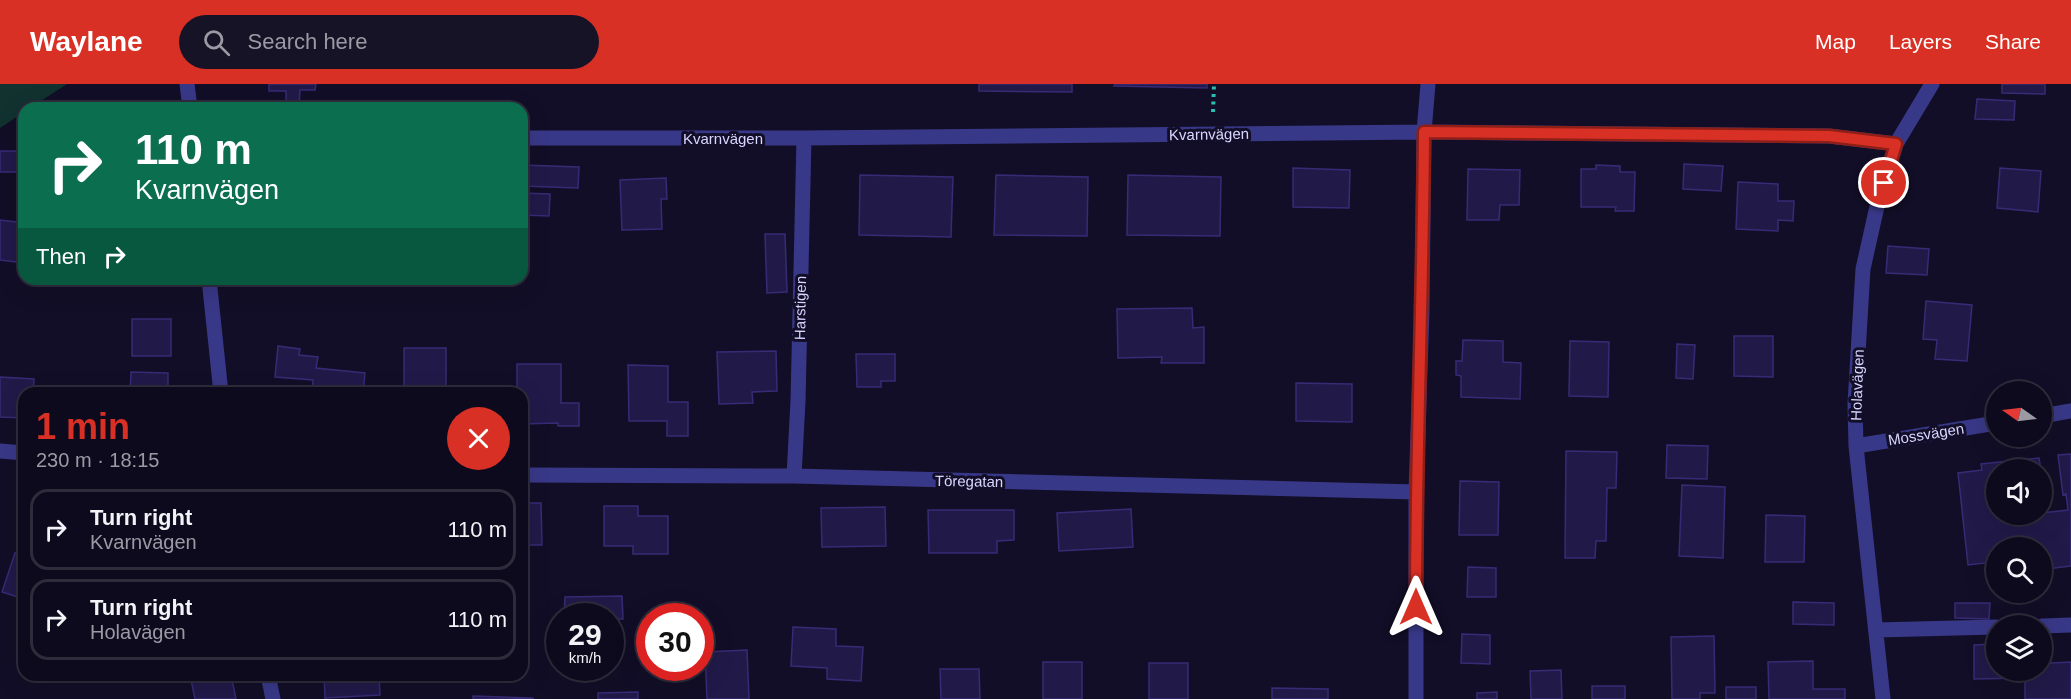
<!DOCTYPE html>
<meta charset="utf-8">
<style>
:root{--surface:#0e0a1d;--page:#171326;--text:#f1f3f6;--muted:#9b9aa4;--line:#2e2b3b;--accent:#d93025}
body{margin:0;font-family:Helvetica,sans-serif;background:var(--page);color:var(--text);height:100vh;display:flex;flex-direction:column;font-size:22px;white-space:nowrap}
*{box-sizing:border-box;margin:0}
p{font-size:20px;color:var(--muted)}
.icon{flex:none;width:33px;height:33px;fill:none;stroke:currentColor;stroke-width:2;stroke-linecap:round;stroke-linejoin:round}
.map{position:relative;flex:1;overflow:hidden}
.side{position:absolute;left:18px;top:303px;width:510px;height:294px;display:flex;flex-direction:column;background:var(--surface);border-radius:18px;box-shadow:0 6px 24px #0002,0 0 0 2px var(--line)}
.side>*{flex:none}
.hud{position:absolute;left:18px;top:18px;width:510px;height:183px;border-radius:18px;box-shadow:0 6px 24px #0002,0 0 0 2px var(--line);background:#0b6e4f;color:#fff;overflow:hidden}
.needle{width:39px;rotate:284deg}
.buttons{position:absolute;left:1986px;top:297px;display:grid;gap:12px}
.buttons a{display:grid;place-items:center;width:66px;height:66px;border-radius:50%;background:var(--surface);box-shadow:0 6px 24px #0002,0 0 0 2px var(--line);font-size:30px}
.speed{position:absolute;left:546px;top:519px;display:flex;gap:12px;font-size:30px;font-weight:700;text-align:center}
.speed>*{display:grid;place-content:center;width:78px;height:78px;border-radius:50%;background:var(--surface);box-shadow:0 6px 24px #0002,0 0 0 2px var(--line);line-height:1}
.speed small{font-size:15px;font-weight:400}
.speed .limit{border:9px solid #d22;background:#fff;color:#111}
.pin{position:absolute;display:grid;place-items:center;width:51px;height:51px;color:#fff;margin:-26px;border:3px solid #fff;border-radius:50%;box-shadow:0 2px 6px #0007}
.me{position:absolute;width:66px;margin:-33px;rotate:0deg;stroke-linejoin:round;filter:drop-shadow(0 0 4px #0008)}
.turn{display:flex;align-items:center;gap:21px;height:126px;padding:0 18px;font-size:27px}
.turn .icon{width:78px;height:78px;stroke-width:2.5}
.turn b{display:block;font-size:42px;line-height:51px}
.then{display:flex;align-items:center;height:57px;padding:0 18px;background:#0003;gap:12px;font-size:22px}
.round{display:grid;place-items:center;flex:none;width:63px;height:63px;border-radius:32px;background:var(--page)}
.overview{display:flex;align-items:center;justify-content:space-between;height:102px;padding:0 18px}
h1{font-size:36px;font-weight:600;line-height:45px;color:var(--accent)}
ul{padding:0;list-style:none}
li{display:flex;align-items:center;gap:18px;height:81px;margin:0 12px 9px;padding:0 6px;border:3px solid var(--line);border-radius:18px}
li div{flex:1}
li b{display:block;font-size:22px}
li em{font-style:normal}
header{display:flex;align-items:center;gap:36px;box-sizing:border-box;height:84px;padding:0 30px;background:var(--accent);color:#fff}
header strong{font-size:28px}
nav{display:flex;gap:33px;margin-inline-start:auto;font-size:21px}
.search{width:420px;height:54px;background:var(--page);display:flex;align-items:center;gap:15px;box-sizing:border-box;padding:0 21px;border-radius:33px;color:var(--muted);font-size:22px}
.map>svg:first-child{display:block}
.green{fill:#11322f}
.building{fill:#211a49;stroke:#372b76;stroke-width:1.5}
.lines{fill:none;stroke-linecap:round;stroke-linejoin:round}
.path{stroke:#2bbdaf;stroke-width:4;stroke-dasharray:3 4.5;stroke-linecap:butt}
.minor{stroke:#383888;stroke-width:15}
.route-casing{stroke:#8d1f18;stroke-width:15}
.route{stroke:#d93025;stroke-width:10}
.labels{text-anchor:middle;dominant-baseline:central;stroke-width:6;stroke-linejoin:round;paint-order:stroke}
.street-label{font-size:15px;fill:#d8d5ff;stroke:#120e27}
</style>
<header>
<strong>Waylane</strong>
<div class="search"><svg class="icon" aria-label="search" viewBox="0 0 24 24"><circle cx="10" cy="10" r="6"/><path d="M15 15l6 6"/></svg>Search here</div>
<nav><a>Map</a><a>Layers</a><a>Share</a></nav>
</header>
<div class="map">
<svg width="2071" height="615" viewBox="0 0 2071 615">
<rect width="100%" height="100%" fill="#120e27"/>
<path class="green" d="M0 0H67L30 24H24V28L0 44Z"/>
<path class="building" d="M269 0H316L315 6H300L299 24H286V7H269Z
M979 0H1072V8L979 7Z
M1115 0H1207V4L1114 2Z
M2002 0H2045V10L2002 9Z
M1977 15 2015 17 2014 36 1975 35Z
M0 67H24V88H0Z
M1684 80 1723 82 1721 107 1683 105Z
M522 81 579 83 578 104 522 102Z
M1596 81 1620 82V88H1635L1634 127H1615L1616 123H1581V85H1596Z
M1293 84 1350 86 1349 124 1293 123Z
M2000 84 2041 87 2038 128 1997 124Z
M1468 85 1520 86 1519 121H1500L1499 136H1467Z
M860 91 953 93 951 153 859 151Z
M996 91 1088 93 1087 152 994 151Z
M1128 91 1221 93 1220 152 1127 151Z
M666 94 667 115H661L662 145 622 146 620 96Z
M1738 98 1778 100V117H1794L1793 137 1778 136V147L1736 145Z
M522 109 550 110 549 132 522 131Z
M0 136 24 139V179L0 176Z
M765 150H785L787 208 767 209Z
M1888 162 1929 165 1927 191 1886 189Z
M1926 217 1972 221 1967 277 1935 275 1937 256 1923 255Z
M1192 224 1193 244 1204 243V279H1161L1162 273 1118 274 1117 225Z
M132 235H171V272H132Z
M1734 252H1773V293L1734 292Z
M1463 256 1503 257V278L1521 279 1520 315 1461 313V292L1456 291V277H1462Z
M1570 257 1609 258 1608 313 1569 312Z
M1677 260 1695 261 1693 295 1676 294Z
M278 262 300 265 299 271 318 273 316 284 365 289 363 309H312L313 296 275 293Z
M404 264H446V309H404Z
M776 267 777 307 752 308 753 319 719 320 717 268Z
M856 270H895V297H881V303H857Z
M517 280H561V319H579V342H558V339L522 340V309H517Z
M628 281 668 282V318H688V352H667V337H629Z
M131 288 168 289V309H130Z
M0 293 34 295 33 309H24V334L0 333Z
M1296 299 1352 300V338L1296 337Z
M1667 361 1708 362 1707 395 1666 394Z
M1566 367 1617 368 1616 404H1607L1606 457H1596L1595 474H1565Z
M2071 370V482L2047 485V477L2042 478V464H1996V483H1994L1993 478 1968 481 1958 389 1982 386 1981 380 2039 374 2041 386H1996V430H2042V429L2068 426 2066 410 2063 411 2058 371Z
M1460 397 1499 398 1498 451H1459Z
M1682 401 1725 403 1723 474 1679 472Z
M522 419H541L542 461H522Z
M604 422H638V432H668V470H633V462H604Z
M885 423 886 462 822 463 821 424Z
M1131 425 1133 463 1059 467 1057 429Z
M928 426H1014V456L997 457V469H929Z
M1766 431 1805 432 1804 478H1765Z
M15 469 24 472V515L2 508Z
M1468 483 1496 484V513H1467Z
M622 512 623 535H610V532H564L565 513Z
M1793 518 1834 519V541L1793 540Z
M1955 519H1990L1989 535 1955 534Z
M793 543 836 545V562L863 563 861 597 827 595V584L791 582Z
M1462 550 1490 551V580L1461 579Z
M1714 552 1715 609H1700V615H1672L1671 553Z
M1996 560V586H2042V560H2050L2051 579 2071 578V615H2025V594L1974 595V561Z
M747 566 749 615H707L705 568Z
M1813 577V605H1845V615H1769L1768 578Z
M1043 578H1082V615H1043Z
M1149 579H1188V615H1149Z
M940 585H979L980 615H941Z
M1561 586 1562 615H1531L1530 587Z
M190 591H231L236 615H195Z
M324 591H379L380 611 325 614Z
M1592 602H1625V615H1592Z
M1726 603H1756V615H1726Z
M1272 604 1328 605V615H1272Z
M638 608V615H598V609Z
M1497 608V615H1477V609Z
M473 612 532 614 534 615H473Z"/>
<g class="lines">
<path class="path" d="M1213 28 1214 0"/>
<path class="minor" d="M187 0 190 24
M522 54H804L1424 48 1829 52 1896 60
M209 195 221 309
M2042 332 2071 327
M1856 362 1996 339
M0 367 24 369
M522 391 794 392 1416 408
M794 392 798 317 804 54
M2042 542 2071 541
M1876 546 1996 543
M268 591 273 615
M1416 615V408L1422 226 1424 48 1428 0
M1883 615 1856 362 1855 320 1863 185 1878 118 1896 60 1932 0"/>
</g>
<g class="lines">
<defs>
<path id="route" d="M1416 523C1416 365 1423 207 1424 48L1829 52 1896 60 1884 99"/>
</defs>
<use href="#route" class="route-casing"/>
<use href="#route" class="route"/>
</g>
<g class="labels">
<g class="street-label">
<text transform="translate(1209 50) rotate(-1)">Kvarnvägen</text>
<text x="723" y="54">Kvarnvägen</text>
<text transform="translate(800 224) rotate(-89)">Harstigen</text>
<text transform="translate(1857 301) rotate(-88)">Holavägen</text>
<text transform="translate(1926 350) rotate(-9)">Mossvägen</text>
<text transform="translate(969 397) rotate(1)">Töregatan</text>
</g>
</g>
</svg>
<div class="buttons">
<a><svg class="needle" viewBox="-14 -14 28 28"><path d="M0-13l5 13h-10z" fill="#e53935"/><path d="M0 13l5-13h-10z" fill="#9b9aa4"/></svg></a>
<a><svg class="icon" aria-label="sound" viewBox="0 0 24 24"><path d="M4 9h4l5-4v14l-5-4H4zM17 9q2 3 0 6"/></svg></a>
<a><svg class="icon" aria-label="search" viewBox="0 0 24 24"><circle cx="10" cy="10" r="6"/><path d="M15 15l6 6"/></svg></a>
<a><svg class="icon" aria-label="layers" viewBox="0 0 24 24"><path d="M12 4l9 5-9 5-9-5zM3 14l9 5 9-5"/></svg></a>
</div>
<div class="speed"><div>29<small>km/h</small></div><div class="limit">30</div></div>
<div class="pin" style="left:1884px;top:99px;background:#d93025"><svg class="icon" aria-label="arrive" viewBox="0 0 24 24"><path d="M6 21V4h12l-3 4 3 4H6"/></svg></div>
<svg class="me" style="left:1416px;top:523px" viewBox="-20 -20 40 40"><path d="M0-17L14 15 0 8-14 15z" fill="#d93025" stroke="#fff" stroke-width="4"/></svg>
<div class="hud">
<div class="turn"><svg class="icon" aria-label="right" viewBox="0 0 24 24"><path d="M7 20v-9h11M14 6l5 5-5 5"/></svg><div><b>110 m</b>Kvarnvägen</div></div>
<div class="then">Then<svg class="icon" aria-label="right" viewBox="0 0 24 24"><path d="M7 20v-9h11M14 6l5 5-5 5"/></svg></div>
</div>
<section class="side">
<div class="overview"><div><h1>1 min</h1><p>230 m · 18:15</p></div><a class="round" style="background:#d93025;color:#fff"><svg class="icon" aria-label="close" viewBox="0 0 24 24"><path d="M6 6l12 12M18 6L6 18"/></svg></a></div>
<ul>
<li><svg class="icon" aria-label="right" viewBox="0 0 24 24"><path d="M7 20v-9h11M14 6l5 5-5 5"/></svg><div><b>Turn right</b><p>Kvarnvägen</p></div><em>110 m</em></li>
<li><svg class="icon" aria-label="right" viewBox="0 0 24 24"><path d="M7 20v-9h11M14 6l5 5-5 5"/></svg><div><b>Turn right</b><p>Holavägen</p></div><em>110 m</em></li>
</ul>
</section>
</div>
